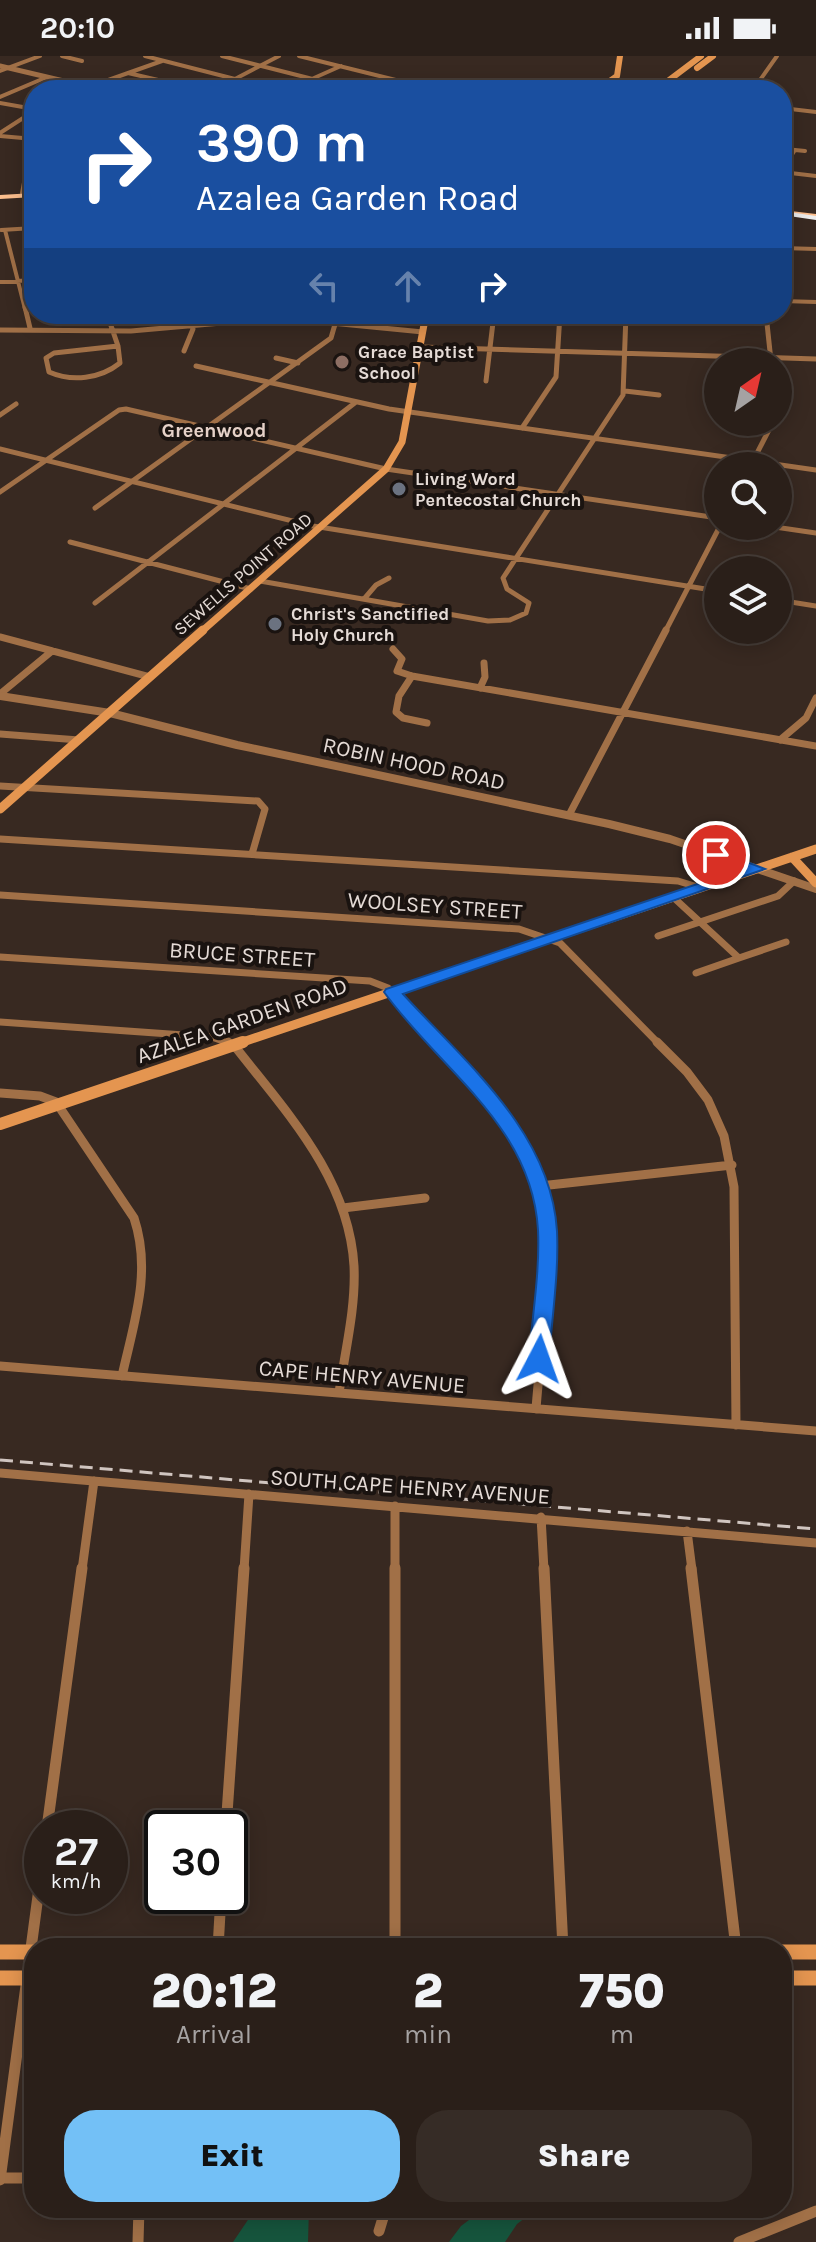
<!DOCTYPE html>
<style>
:root{--surface:#2a1f19;--page:#362c26;--text:#f1f3f6;--muted:#a5a2a2;--line:#463d38;--accent:#73c0f6}
body{margin:0;font-family:Karla,sans-serif;background:var(--page);color:var(--text);height:100vh;display:flex;flex-direction:column;font-size:30px;white-space:nowrap}
*{box-sizing:border-box;margin:0}
p{font-size:26px;color:var(--muted)}
.icon{flex:none;width:44px;height:44px;fill:none;stroke:currentColor;stroke-width:2;stroke-linecap:round;stroke-linejoin:round}
.map{position:relative;flex:1;overflow:hidden}
.panel{position:absolute;left:24px;top:1882px;width:768px;height:280px;display:flex;flex-direction:column;background:var(--surface);border-radius:32px;box-shadow:0 4px 20px #0003,0 0 0 2px var(--line)}
.panel>*{flex:none}
.guide{position:absolute;left:24px;top:24px;width:768px;height:244px;border-radius:32px;box-shadow:0 4px 20px #0003,0 0 0 2px var(--line);background:#1a4fa0;color:#fff;overflow:hidden}
.needle{width:52px;rotate:34deg}
.controls{position:absolute;left:704px;top:292px;display:grid;gap:16px}
.controls a{display:grid;place-items:center;width:88px;height:88px;border-radius:50%;background:var(--surface);box-shadow:0 4px 20px #0003,0 0 0 2px var(--line);font-size:40px}
.speed{position:absolute;left:24px;top:1754px;display:flex;gap:16px;font-size:40px;font-weight:700;text-align:center}
.speed>*{display:grid;place-content:center;width:104px;height:104px;border-radius:50%;background:var(--surface);box-shadow:0 4px 20px #0003,0 0 0 2px var(--line);line-height:1}
.speed small{font-size:20px;font-weight:400}
.speed .limit{border:4px solid #111;border-radius:12px;background:#fff;color:#111}
.pin{position:absolute;display:grid;place-items:center;width:68px;height:68px;color:#fff;margin:-34px;border:4px solid #fff;border-radius:50%;box-shadow:0 2px 8px #0007}
.me{position:absolute;width:88px;margin:-44px;rotate:4deg;stroke-linejoin:round;filter:drop-shadow(0 0 6px #0008)}
.turn{display:flex;align-items:center;gap:28px;height:168px;padding:0 40px;font-size:36px}
.turn .icon{width:104px;height:104px;stroke-width:2.5}
.turn b{display:block;font-size:56px;line-height:68px}
.lanes{display:flex;align-items:center;height:76px;padding:0 40px;background:#0003;justify-content:center;gap:40px;direction:ltr}
.lanes .off{opacity:.35}
.eta{display:flex;justify-content:space-evenly;align-items:center;height:136px;text-align:center}
.eta b{font-size:48px;font-weight:800;line-height:56px}
.button{display:flex;gap:16px;margin-top:auto;padding:16px 40px}
.button a{flex:1;height:92px;border-radius:32px;background:var(--accent);color:#111;font-size:32px;font-weight:800;line-height:92px;text-align:center}
.button a+a{background:var(--page);color:var(--text)}
.status{display:flex;justify-content:space-between;align-items:center;height:56px;padding:0 40px;background:var(--surface);direction:ltr}
.status svg{height:22px;fill:currentColor}
.map>svg:first-child{display:block}
.green{fill:#16553d}
.lines{fill:none;stroke-linecap:round;stroke-linejoin:round}
.minor-far4{stroke:#a17047;stroke-width:4}
.minor-far3{stroke:#a17047;stroke-width:5}
.minor-far2{stroke:#a17047;stroke-width:7}
.minor-far1{stroke:#a17047;stroke-width:9}
.minor{stroke:#a17047;stroke-width:11}
.tertiary-far1{stroke:#a17047;stroke-width:5}
.tertiary{stroke:#a17047;stroke-width:8}
.secondary-far4{stroke:#e49550;stroke-width:6}
.secondary-far3{stroke:#e49550;stroke-width:7}
.secondary-far2{stroke:#e49550;stroke-width:9}
.secondary-far1{stroke:#e49550;stroke-width:12}
.secondary{stroke:#e49550;stroke-width:15}
.primary{fill:#fbbe8d;fill-rule:evenodd}
.motorway{fill:#ececec;fill-rule:evenodd}
.rail{stroke:#d0c5c0;stroke-width:3;stroke-dasharray:13 7;stroke-linecap:butt}
.route{fill:#1a73e8;stroke:#114b97;stroke-width:2}
.education-dot{fill:#8d6e63;stroke:#1a1310;stroke-width:3}
.worship-dot{fill:#6b7280;stroke:#1a1310;stroke-width:3}
.labels{text-anchor:middle;dominant-baseline:central;stroke-width:8;stroke-linejoin:round;paint-order:stroke}
.far-poi-label{font-size:18px;font-weight:bold;fill:#e5dbd6;stroke:#1a1310;text-anchor:start}
.far-street-label{font-size:18px;fill:#e5dbd6;stroke:#1a1310}
.far-neighbourhood-label{font-size:20px;font-weight:bold;fill:#e5d1c8;stroke:#1a1310}
.street-label{font-size:22px;fill:#e5dbd6;stroke:#1a1310}
</style>
<div class="status"><b>20:10</b><svg viewBox="0 0 49 12"><path d="M0 12V9h3v3zM5 12V6h3v6zM10 12V3h3v9zM15 12V0h3v12zM26 1h20v11H26zM47 4h2v5h-2z"/></svg></div>
<div class="map">
<svg width="816" height="2186" viewBox="0 0 816 2186">
<rect width="100%" height="100%" fill="#382921"/>
<path class="green" d="M256 2152H309L308 2186H233Z
M485 2152H538L517 2168 505 2186H449L461 2170Z"/>
<g class="lines">
<path class="minor-far4" d="M62 0 82 5
M145 0 278 34
M222 0 356 34
M299 0 432 33
M0 15 40 0
M128 17 171 27
M613 23 661 30
M471 30 501 34
M80 34 162 5
M214 34 279 0
M287 34 341 10
M753 34 777 0
M0 41 47 21
M0 47 34 53
M782 52 816 56
M0 77 34 55
M0 80 34 83
M785 93 805 95
M782 114 795 94
M782 116 816 120
M22 137 25 121 34 103
M1 174 34 172
M5 174 25 253
M782 192 816 193
M0 226 34 224
M782 245 816 246"/>
<path class="minor-far3" d="M25 251 30 272
M107 258 118 290
M766 258 771 305
M0 274 131 275 280 262 423 276
M118 290 120 307C100 323 72 326 49 316L46 302 54 297Z
M420 291 816 303
M184 295 193 273 188 258
M276 302 298 307
M196 310 389 353 816 414
M486 325 494 258
M625 335 659 339
M0 359 16 348
M522 372 556 321 560 258
M0 393 313 470 718 535
M751 409 773 366
M0 436 119 354 126 353 386 413 718 462
M95 452 331 282 338 258
M768 470 816 477
M70 486 251 533
M260 525 488 565 510 564 526 557 529 547 507 533 503 522 623 339 626 258
M364 543 376 529 389 522
M778 544 816 550
M95 547 356 346
M665 576 720 470"/>
<path class="minor-far2" d="M0 581 150 621
M393 593 402 603 397 615 412 620 816 690
M412 620 399 640 396 656 403 662 427 667
M480 632 485 621 484 607
M0 638 52 595
M0 678 79 684
M780 684 806 662 816 642
M0 730 258 745 265 753 252 798
M569 759 666 574
M0 783 678 825 701 832
M0 839 519 873 560 887 659 988
M673 841 739 902 696 917
M658 880 778 840 794 825
M0 901 370 925 388 932 443 988
M739 902 786 886
M0 966 212 981 231 988"/>
<path class="minor-far1" d="M228 986 237 993C288 1058 349 1123 354 1210 356 1252 345 1295 339 1337
M441 986C476 1023 516 1065 535 1115 559 1179 541 1283 536 1353
M657 986 687 1016 708 1044 724 1080 734 1131 736 1369
M0 1037 40 1040 56 1046 134 1162C152 1216 134 1266 122 1320
M540 1130 732 1109
M343 1152 425 1142
M0 1310 816 1375
M0 1417 816 1487
M395 1450V1514
M541 1461 544 1514
M687 1475 692 1514
M82 1514 94 1425
M244 1514 249 1438"/>
<path class="minor" d="M395 1512V1892
M544 1512 563 1892
M691 1512 736 1892
M47 1772 82 1512
M226 1772 244 1512
M218 1892 221 1840
M0 2122H34
M0 2124 42 1810
M379 2175 386 2152
M138 2186 139 2152
M739 2186 816 2155"/>
<path class="tertiary-far1" d="M0 10 102 34"/>
<path class="tertiary" d="M0 640 110 657 237 689 609 768 670 783 816 833"/>
<path class="secondary-far4" d="M697 12 713 0
M597 34 617 20 620 0
M656 34 701 0"/>
<path class="secondary-far3" d="M201 576 386 413 402 386 426 258"/>
<path class="secondary-far2" d="M0 753 203 574
M716 799 725 809 718 826
M792 801 816 827
M237 988 816 793"/>
<path class="secondary-far1" d="M0 1068 243 986"/>
<path class="secondary" d="M0 1896H34
M782 1896H816
M0 1922H34
M782 1922H816"/>
<path class="primary" d="M34 137V141L0 143V139Z
M782 154 816 158V162L782 158Z"/>
<path class="motorway" d="M782 155 816 160V164L782 159Z"/>
<path class="rail" d="M0 1404 816 1473"/>
</g>
<path class="route" d="M716 794 765 813 403 938C465 1006 551 1076 557 1175 559 1216 552 1261 549 1303L546 1308H532L529 1303C532 1261 540 1216 538 1174 532 1069 440 1014 384 936L386 933 742 813 711 802 708 799Z"/>
<circle class="education-dot" cx="342" cy="306" r="8"/>
<g class="worship-dot">
<circle cx="399" cy="433" r="8"/>
<circle cx="275" cy="568" r="8"/>
</g>
<g class="labels">
<g class="far-poi-label">
<text x="358" y="296">Grace Baptist<tspan x="358" dy="21">School</tspan></text>
<text x="415" y="423">Living Word<tspan x="415" dy="21">Pentecostal Church</tspan></text>
<text x="291" y="558">Christ's Sanctified<tspan x="291" dy="21">Holy Church</tspan></text>
</g>
<g class="far-street-label">
<text transform="translate(243 518) rotate(-41)">SEWELLS POINT ROAD</text>
</g>
<g class="far-neighbourhood-label">
<text x="214" y="374">Greenwood</text>
</g>
<g class="street-label">
<text transform="translate(414 708) rotate(12)">ROBIN HOOD ROAD</text>
<text transform="translate(435 850) rotate(4)">WOOLSEY STREET</text>
<text transform="translate(242 899) rotate(4)">BRUCE STREET</text>
<text transform="translate(242 965) rotate(-19)">AZALEA GARDEN ROAD</text>
<text transform="translate(362 1321) rotate(5)">CAPE HENRY AVENUE</text>
<text transform="translate(410 1431) rotate(4)">SOUTH CAPE HENRY AVENUE</text>
</g>
</g>
</svg>
<div class="controls">
<a><svg class="needle" viewBox="-14 -14 28 28"><path d="M0-13l5 13h-10z" fill="#e53935"/><path d="M0 13l5-13h-10z" fill="#a5a2a2"/></svg></a>
<a><svg class="icon" aria-label="search" viewBox="0 0 24 24"><circle cx="10" cy="10" r="6"/><path d="M15 15l6 6"/></svg></a>
<a><svg class="icon" aria-label="layers" viewBox="0 0 24 24"><path d="M12 4l9 5-9 5-9-5zM3 14l9 5 9-5"/></svg></a>
</div>
<div class="speed"><div>27<small>km/h</small></div><div class="limit">30</div></div>
<div class="pin" style="left:716px;top:799px;background:#d93025"><svg class="icon" aria-label="arrive" viewBox="0 0 24 24"><path d="M6 21V4h12l-3 4 3 4H6"/></svg></div>
<svg class="me" style="left:539px;top:1303px" viewBox="-20 -20 40 40"><path d="M0-17L14 15 0 8-14 15z" fill="#1a73e8" stroke="#fff" stroke-width="4"/></svg>
<div class="guide">
<div class="turn"><svg class="icon" aria-label="right" viewBox="0 0 24 24"><path d="M7 20v-9h11M14 6l5 5-5 5"/></svg><div><b>390 m</b>Azalea Garden Road</div></div>
<div class="lanes"><svg class="icon off" aria-label="left" viewBox="0 0 24 24"><path d="M17 20v-9H6M10 6l-5 5 5 5"/></svg><svg class="icon off" aria-label="ahead" viewBox="0 0 24 24"><path d="M12 20V5M6 11l6-6 6 6"/></svg><svg class="icon" aria-label="right" viewBox="0 0 24 24"><path d="M7 20v-9h11M14 6l5 5-5 5"/></svg></div>
</div>
<section class="panel">
<div class="eta">
<div><b>20:12</b><p>Arrival</p></div>
<div><b>2</b><p>min</p></div>
<div><b>750</b><p>m</p></div>
</div>
<div class="button"><a>Exit</a><a>Share</a></div>
</section>
</div>
